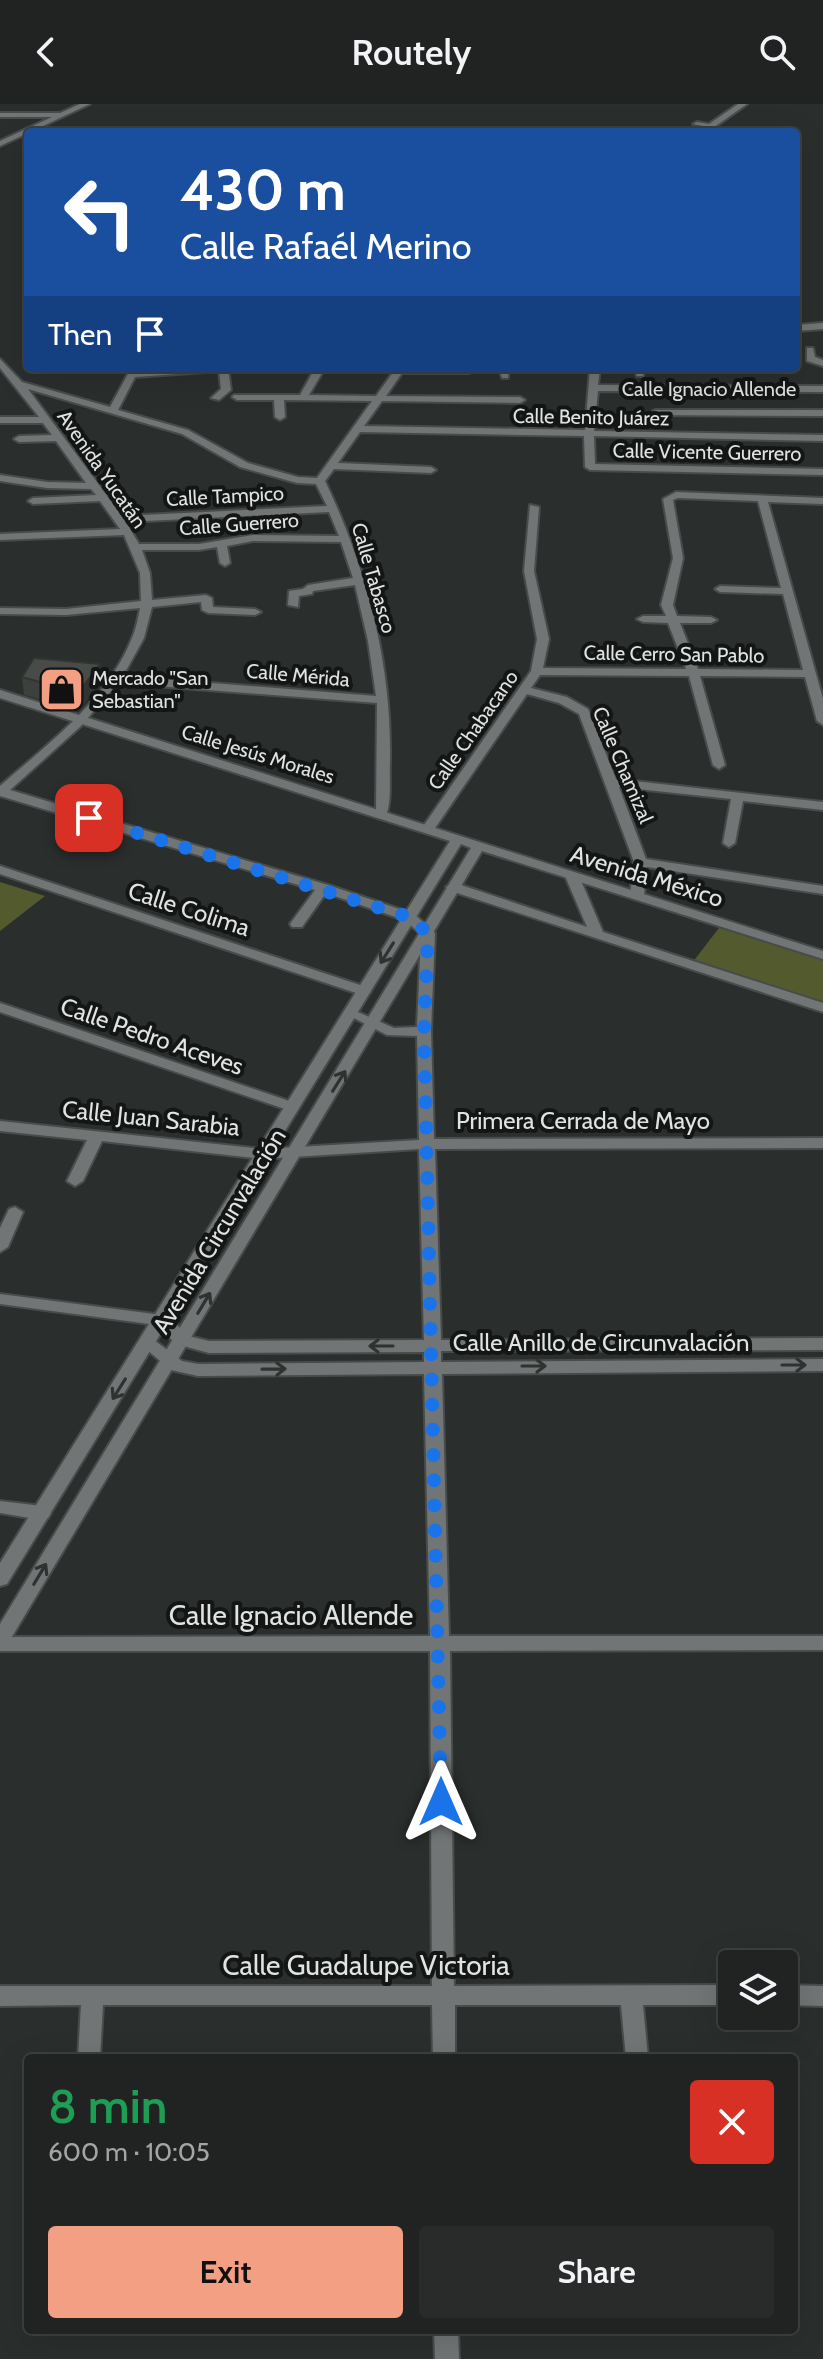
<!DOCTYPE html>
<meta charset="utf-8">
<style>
:root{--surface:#202322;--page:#282b2a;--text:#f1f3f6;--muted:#a2a4a5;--line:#3d4040;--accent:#f39f83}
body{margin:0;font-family:Cabin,sans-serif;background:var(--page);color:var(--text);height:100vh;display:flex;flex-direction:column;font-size:30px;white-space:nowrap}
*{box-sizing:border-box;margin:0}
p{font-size:26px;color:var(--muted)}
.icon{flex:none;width:44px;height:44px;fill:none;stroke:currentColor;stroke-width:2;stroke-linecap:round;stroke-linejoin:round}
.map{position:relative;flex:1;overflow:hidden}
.details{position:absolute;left:24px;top:1950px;width:774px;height:280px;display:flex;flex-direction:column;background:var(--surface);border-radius:8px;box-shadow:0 8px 32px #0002,0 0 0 2px var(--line)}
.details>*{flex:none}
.guide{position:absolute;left:24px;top:24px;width:776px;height:244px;border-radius:8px;box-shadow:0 8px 32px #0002,0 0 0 2px var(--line);background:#1a4fa0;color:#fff;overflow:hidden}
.fabs{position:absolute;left:718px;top:1846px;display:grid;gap:16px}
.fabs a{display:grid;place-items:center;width:80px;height:80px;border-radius:8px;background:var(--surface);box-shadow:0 8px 32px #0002,0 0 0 2px var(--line);font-size:40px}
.pin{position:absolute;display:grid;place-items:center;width:68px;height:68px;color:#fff;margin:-34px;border-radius:16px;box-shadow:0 4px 12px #0006}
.me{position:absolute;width:88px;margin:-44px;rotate:0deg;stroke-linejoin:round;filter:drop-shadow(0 0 6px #0008)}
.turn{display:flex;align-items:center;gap:28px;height:168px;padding:0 24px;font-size:36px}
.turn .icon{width:104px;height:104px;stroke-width:2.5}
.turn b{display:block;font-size:56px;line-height:68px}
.then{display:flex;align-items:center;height:76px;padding:0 24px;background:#0003;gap:16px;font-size:30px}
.round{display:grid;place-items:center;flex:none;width:84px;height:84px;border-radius:8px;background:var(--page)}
.summary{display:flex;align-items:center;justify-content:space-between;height:136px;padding:0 24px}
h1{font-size:48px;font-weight:600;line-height:60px;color:#1e9e55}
.cta{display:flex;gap:16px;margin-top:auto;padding:16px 24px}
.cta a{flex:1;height:92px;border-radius:8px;background:var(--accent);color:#111;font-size:32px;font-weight:600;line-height:92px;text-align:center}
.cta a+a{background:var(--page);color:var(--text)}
header{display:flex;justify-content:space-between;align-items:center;height:104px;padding:0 24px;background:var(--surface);font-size:36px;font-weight:600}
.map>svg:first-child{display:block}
.green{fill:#535a2e}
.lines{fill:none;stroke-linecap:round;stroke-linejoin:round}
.minor-casing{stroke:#474c4a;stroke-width:4}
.tertiary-casing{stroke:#474c4a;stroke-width:4}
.minor{fill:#727575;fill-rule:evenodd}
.tertiary{fill:#727575;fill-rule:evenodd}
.wall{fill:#3e403d}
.shaded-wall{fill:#323432}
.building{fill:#484b47;stroke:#323432;stroke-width:2}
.oneway{stroke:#303232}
.route{stroke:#1a73e8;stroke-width:14;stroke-dasharray:0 25.2}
.labels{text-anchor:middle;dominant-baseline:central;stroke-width:8;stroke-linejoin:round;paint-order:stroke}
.far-street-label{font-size:20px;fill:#e0e3e1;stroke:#141615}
.far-poi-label{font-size:20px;fill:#e0e3e1;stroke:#141615;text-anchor:start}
.street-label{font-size:24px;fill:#e0e3e1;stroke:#141615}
.near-street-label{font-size:28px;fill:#e0e3e1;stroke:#141615}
</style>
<header><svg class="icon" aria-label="back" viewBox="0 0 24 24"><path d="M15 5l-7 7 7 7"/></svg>Routely<svg class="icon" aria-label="search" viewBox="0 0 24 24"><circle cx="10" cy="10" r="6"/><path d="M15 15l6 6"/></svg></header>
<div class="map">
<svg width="823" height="2255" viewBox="0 0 823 2255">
<rect width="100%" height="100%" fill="#2a2f2d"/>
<path class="green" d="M0 778 45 792 0 827Z
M722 820 823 851V900L692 859Z"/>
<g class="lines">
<defs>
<path id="minor" d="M80 0H90L0 42V37L52 13H0V9H60Z
M738 0H747L713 24 693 20 697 18 709 20Z
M823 219V225L796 227V221Z
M807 244H813L815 253 823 256V262L807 257Z
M0 255 22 278 110 303 129 268 228 264 231 286 219 296 211 294 221 285 219 267 135 273 118 306 188 326 248 359 298 373 317 374 372 297 284 296 285 313 280 316 275 313 274 296H237L232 293 234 291H300L315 264H325L309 291 376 292 396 264H472L474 266 469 269H402L386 292 520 293 525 296 520 299 382 297 364 322 585 326 590 264H600L598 281 823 282V288L598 287 594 327 823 331V337L594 332 595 360 823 365V371L590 366 585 363 584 332 360 328 338 359 431 363 436 366 431 369 334 365 325 377C366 463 392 559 390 657 389 674 392 696 386 712L382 713 376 709 377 599 118 579 81 622 10 686 328 781 414 810 435 829 431 927 434 1035 823 1034V1044L435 1045 441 1236 823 1234V1246L441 1247V1258L823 1255V1267L442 1270 449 1532H823V1546L450 1547 454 1882 732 1881V1901H643L648 1954H626L621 1901H455V1954H433L432 1901H103L100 1954H78L81 1901 0 1902V1882H432L430 1547H0V1533L430 1532 424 1270 198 1272 171 1266 140 1240 142 1236H154L182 1257 198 1260 424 1258V1248L209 1249 176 1240 157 1221 0 1200V1190L162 1211 168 1212 188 1232 209 1237 424 1236 419 1045 262 1055 102 1037 83 1077 75 1082 67 1077 87 1036 0 1027V1017L262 1045 419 1036 417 932 387 931 344 909 351 905 394 924 417 923 421 830 404 816 326 789 302 823H292L290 820 315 786 0 692V682C48 640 108 595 132 534 136 525 138 514 140 504L66 511 0 510V504L66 505 141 497 140 469 124 431 0 436V430L120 425 100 397 33 400 28 397 33 394 96 391 91 385 47 384 0 377V371L47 378 86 379 56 337 19 338 14 335 19 332 52 331 43 319H0V313H39L0 264ZM28 285 182 330 240 363 297 379 316 380 327 402 122 412ZM329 408 339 432 253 431 199 440H139L126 418ZM253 437 341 438 353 474 308 481 303 485 289 487 288 501 298 503 299 492 312 490 313 487 355 481 368 537 376 592 123 572 144 534 152 503 201 498 202 506 208 509 255 511 261 508 255 505 213 503 212 494 206 491 152 496 150 469 142 446H199L217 443 220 459 225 462 230 459 227 442Z
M499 264H509L508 274H502Z
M634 264H644L643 272H637Z
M656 306H823V312L653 311V307Z
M676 388 823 394V400L768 398 823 595V621L817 617 805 573 700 572 725 661 719 665 713 661 689 572 540 571 531 584 567 593 588 605 616 675 823 698V706L743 697 735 739 729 743 723 739 731 695 619 683 646 755 823 782V790L647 763 644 791 637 795 632 794 630 791 634 758 579 610 559 599 527 590 433 727H423L422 724 531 567 537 535 524 467 530 401 539 403 534 467 549 535 543 564 686 565 668 519 643 518 637 515 643 512H666L661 501 673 454 663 395ZM678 394 758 397 781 484 720 482 715 485 720 488 783 490 803 566 698 565 680 519H711L717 516 711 513 677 512 673 501 683 454 673 396Z
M0 762 369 884 371 887 369 890H359L0 770Z
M572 768 579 772 603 828 823 899V908L448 786 446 783 453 779 458 780 587 823 565 772Z
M0 899 295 999 298 1002 290 1007 285 1005 0 908Z
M15 1103 23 1108 8 1143 0 1148V1124L9 1105Z
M0 1397 42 1402 48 1404 51 1409 48 1414 42 1416 0 1409Z
M784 1881 823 1882V1902L784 1901Z
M434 2226H458L459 2255H435Z"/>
<path id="tertiary" d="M0 586 823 847V855L482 747 7 1541 0 1543V1520L471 744 461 740 7 1480 0 1482V1459L450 737 0 594Z"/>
</defs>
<use href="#minor" class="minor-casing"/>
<use href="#tertiary" class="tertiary-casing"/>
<use href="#minor" class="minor"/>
<use href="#tertiary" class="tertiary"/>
</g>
<path class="wall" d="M22 573 101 577 79 606 24 591Z"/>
<path class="shaded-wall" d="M100 560 101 577 79 606 78 589Z"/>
<path class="building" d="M34 554 100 560 78 589 22 573Z"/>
<defs><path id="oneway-shaft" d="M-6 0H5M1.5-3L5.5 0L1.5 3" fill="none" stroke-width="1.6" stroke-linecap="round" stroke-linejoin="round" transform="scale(2)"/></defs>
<g class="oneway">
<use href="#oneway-shaft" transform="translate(387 849) rotate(122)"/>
<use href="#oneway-shaft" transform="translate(339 977) rotate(-58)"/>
<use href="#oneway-shaft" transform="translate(204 1199) rotate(-59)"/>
<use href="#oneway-shaft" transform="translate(381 1242) rotate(180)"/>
<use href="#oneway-shaft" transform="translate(794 1261)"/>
<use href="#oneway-shaft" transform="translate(534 1262)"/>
<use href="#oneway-shaft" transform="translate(274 1265) rotate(-1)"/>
<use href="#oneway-shaft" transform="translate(119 1285) rotate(122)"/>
<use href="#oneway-shaft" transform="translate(40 1470) rotate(-59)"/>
</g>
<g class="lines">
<path class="route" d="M89 714 409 813 428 829 424 927 441 1698"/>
</g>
<defs>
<symbol id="shop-square" viewBox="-11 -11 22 22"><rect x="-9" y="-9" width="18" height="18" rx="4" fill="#f39f83" stroke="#141615"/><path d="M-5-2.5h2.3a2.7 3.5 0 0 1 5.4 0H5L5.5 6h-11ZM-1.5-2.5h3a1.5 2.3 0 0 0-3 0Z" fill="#111"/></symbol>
</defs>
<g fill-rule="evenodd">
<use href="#shop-square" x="36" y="560" width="51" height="51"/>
</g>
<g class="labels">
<g class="far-street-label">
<text x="709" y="285">Calle Ignacio Allende</text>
<text transform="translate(591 313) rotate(1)">Calle Benito Juárez</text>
<text transform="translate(707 348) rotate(1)">Calle Vicente Guerrero</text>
<text transform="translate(102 365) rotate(55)">Avenida Yucatán</text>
<text transform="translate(225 392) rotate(-3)">Calle Tampico</text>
<text transform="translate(239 420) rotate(-4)">Calle Guerrero</text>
<text transform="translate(374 474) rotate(74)">Calle Tabasco</text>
<text transform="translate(674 550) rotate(1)">Calle Cerro San Pablo</text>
<text transform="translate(298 571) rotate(5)">Calle Mérida</text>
<text transform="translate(473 626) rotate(-55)">Calle Chabacano</text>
<text transform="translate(258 650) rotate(17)">Calle Jesús Morales</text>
<text transform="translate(623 661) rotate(67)">Calle Chamizal</text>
</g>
<g class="far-poi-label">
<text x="92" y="574">Mercado "San<tspan x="92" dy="23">Sebastian"</tspan></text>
</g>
<g class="street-label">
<text transform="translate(647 772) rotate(17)">Avenida México</text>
<text transform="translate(189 805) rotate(18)">Calle Colima</text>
<text transform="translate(152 932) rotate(19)">Calle Pedro Aceves</text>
<text transform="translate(151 1014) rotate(6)">Calle Juan Sarabia</text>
<text x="583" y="1016">Primera Cerrada de Mayo</text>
<text transform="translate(219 1127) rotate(-59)">Avenida Circunvalación</text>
<text x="601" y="1238">Calle Anillo de Circunvalación</text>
</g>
<g class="near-street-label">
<text x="291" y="1511">Calle Ignacio Allende</text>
<text x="366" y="1861">Calle Guadalupe Victoria</text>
</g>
</g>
</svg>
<div class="fabs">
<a><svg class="icon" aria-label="layers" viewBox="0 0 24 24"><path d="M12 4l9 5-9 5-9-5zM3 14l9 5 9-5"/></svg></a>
</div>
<div class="pin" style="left:89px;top:714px;background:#d93025"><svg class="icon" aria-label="arrive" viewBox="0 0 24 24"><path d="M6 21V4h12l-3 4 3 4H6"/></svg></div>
<svg class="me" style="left:441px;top:1698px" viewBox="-20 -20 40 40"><path d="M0-17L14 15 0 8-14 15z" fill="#1a73e8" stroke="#fff" stroke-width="4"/></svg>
<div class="guide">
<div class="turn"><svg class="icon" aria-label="left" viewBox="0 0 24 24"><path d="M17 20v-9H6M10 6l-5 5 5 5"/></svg><div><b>430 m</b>Calle Rafaél Merino</div></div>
<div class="then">Then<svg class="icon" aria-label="arrive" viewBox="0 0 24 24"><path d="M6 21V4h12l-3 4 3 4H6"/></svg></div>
</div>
<section class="details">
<div class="summary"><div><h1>8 min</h1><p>600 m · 10:05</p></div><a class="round" style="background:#d93025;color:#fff"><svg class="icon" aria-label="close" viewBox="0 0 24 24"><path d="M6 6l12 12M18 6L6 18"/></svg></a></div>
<div class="cta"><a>Exit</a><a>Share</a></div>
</section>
</div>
